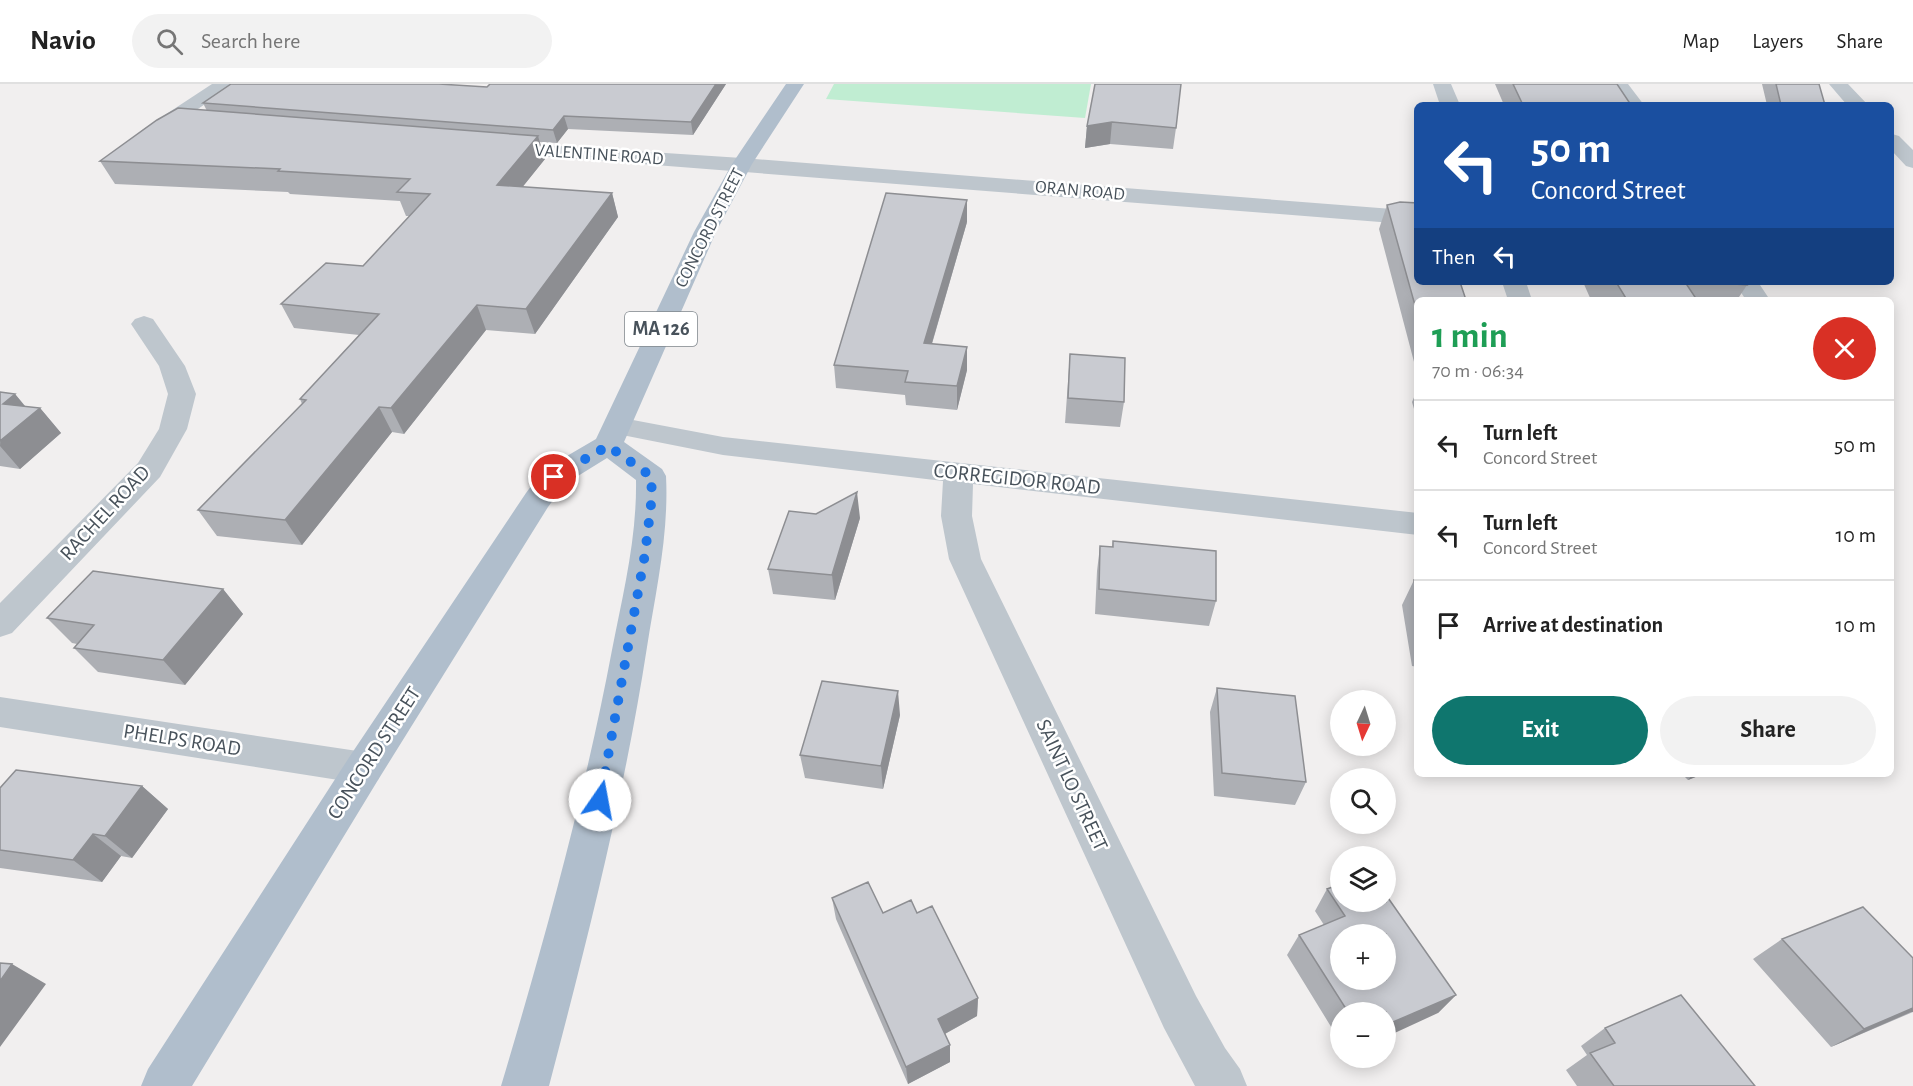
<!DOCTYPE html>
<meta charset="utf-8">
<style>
:root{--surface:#fff;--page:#f2f2f2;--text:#222;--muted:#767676;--line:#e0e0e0;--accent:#0f766e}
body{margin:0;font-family:"Alegreya Sans",sans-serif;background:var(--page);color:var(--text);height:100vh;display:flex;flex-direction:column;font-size:22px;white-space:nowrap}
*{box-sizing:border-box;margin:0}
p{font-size:20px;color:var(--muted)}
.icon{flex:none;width:33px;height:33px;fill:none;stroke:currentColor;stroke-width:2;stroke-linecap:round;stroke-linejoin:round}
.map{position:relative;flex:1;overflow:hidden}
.details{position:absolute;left:1414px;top:213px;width:480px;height:480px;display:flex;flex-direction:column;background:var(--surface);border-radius:9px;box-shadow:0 3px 15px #0003}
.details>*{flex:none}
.guide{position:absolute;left:1414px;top:18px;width:480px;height:183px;border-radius:9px;box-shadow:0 3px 15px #0003;background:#1a4fa0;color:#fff;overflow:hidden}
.needle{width:39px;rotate:184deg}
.tools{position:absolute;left:1330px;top:606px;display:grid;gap:12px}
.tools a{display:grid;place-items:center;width:66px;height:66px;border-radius:50%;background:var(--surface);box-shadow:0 3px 15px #0003;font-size:30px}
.pin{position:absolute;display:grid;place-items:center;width:51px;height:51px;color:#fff;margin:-26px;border:3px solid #fff;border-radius:50%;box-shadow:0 2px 6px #0007}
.me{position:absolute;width:66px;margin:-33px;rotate:12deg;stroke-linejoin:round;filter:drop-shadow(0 0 4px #0008)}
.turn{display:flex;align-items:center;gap:21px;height:126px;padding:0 18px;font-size:27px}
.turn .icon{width:78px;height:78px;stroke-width:2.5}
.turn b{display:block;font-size:42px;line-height:51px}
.then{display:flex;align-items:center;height:57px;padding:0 18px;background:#0003;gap:12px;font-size:22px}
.round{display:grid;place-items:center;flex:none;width:63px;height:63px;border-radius:32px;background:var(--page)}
.summary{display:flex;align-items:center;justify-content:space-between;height:102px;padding:0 18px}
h1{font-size:36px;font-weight:600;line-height:45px;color:#1e9e55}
.primary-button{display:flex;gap:12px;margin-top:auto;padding:12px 18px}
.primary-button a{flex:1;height:69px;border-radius:36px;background:var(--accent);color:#fff;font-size:24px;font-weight:600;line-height:69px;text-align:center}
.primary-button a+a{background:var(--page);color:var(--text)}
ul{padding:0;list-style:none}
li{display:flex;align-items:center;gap:18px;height:90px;padding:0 18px;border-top:2px solid var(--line)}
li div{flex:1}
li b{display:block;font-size:22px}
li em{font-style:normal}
header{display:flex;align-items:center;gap:36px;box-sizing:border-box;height:84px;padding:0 30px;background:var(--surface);border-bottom:2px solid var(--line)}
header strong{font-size:28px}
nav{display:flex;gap:33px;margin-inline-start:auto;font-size:21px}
.search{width:420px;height:54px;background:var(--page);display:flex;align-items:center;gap:15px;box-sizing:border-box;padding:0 21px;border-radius:33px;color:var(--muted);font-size:22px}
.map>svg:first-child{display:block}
.green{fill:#c0edd2}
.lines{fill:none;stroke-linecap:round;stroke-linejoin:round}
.minor{fill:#bec6cd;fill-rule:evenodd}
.major{fill:#b0becc;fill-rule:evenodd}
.wall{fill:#adafb4}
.shaded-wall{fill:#8d8e92}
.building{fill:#c9cbd1;stroke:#8d8e92;stroke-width:1.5;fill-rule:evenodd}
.route{stroke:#1a73e8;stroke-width:10;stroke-dasharray:0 18}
.labels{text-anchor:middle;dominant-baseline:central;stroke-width:5;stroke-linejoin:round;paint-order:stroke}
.far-street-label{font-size:18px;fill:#48525b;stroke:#fff}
.shield{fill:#fff;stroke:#7f868c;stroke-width:1.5}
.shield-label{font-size:20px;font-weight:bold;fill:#48525b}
.street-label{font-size:21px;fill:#48525b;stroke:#fff}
</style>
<header>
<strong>Navio</strong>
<div class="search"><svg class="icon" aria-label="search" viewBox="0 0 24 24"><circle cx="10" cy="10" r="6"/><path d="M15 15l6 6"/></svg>Search here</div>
<nav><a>Map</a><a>Layers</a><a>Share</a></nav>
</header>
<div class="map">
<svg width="1913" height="1002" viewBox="0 0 1913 1002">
<rect width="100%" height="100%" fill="#f1efef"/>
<path class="green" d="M834 0H1091L1085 34 826 15Z"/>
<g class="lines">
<path class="minor" d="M212 0H234L156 54H142L139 50 142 46Z
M1433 0H1451L1460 21H1440Z
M1610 0H1628L1644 21H1624Z
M1829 0H1848L1868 21H1847Z
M1892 50 1899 52 1913 66V84L1906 82 1892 67Z
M496 58 742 74 1418 127V141L489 68 486 64 489 60Z
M1502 198H1526L1532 216H1508Z
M1734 198H1758L1770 216H1746Z
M144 232 153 235 185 282 196 310 187 345 160 393 12 549 0 553V519L138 379 159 345 168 310 159 282 131 240 135 235Z
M617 333 723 353 1418 429V451L973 400 972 432 981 475 1196 912 1225 964 1240 985 1247 1002H1195L1164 944 949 475 941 432 943 397 723 371 607 348 603 342 607 336Z
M0 613 364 668 378 672 383 684 378 696 364 700 0 643Z"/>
<path class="major" d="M786 0H804L752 80 716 148 624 358 662 385 666 392C669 450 656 506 647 563 624 712 587 857 549 1002H501C544 858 584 714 612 566 623 510 637 454 636 396L607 374 565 400 548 423 378 696 192 1002H141L148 985 350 672 526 409 543 386 596 355 694 148 732 80Z"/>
</g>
<path class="wall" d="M726 0 693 51 568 45 557 59 539 58 545 75 522 103 612 109 618 133 535 250 486 246 404 350 392 348 302 461 217 452 198 426 302 320 300 315 359 251 294 244 281 220 363 182 410 132H406L400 117 290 110 288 108 115 100 100 77 207 27 203 19 487 3Z
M1095 0 1176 44 1173 65 1110 60 1085 64 1087 42Z
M1495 0H1617L1631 21H1504Z
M1762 0H1819L1825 21H1767Z
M1387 121 1418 216V293L1379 145Z
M967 138 932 260 967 263V286L957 326 906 321 905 311 836 304 834 281Z
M1583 198H1745L1747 201 1737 216H1591Z
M1070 270 1124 318 1120 343 1065 339Z
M1418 304V339L1412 318Z
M0 308 15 310 26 323 40 324 61 349 20 385 0 382Z
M860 434 835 516 773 510 768 485Z
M1113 457 1216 517 1209 542 1095 530 1097 487 1100 462 1112 463Z
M1414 496H1418V583L1412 582 1402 521Z
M223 505 243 530 185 601 98 588 74 564 77 560 72 559 47 534Z
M1217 604 1306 698 1295 721 1214 712 1210 628Z
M900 631 883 705 805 694 800 671Z
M1682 690H1703L1688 696Z
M142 702 168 725 132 774 121 772 102 798 0 784V704Z
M1327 805 1456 911 1438 929 1341 928V959L1287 871 1299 851 1324 841 1315 827Z
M832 814 883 829H917L978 914 977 932 945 950 950 961V978L908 1000 836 835Z
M1782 855 1913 928 1831 963 1753 875Z
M1605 944 1755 1002H1577L1566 986 1587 971 1581 962Z"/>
<path class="shaded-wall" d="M716 0H726L693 51 691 38Z
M564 32 568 45 557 59 553 46Z
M1112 38 1110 60 1085 64 1087 42Z
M538 52 545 75 505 125 497 101Z
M612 109 618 133 535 250 526 225Z
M967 116V138L925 283 924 259Z
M477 221 486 246 404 350 391 324Z
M967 263V286L957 326V302Z
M15 310 32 331 40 324 61 349 20 385 0 362 3 320Z
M379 323 392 348 302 461 285 436Z
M857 408 860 434 835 516 832 491Z
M223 505 243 530 185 601 163 576Z
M898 607 900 631 883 705 881 682Z
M1693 690H1703L1688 696Z
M142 702 168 725 132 774 105 752Z
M93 750 121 772 102 798 73 776Z
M12 880 46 900 0 963V897Z
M1456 911 1438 929 1386 953V941Z
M978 914 977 932 939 953 938 935Z
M1913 924V928H1911L1831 963 1864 945Z
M950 961V978L908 1000 906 983Z"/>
<path class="building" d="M231 0H439L487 3 490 0H716L691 38 564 32 553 46 203 19Z
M1095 0H1181L1176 44 1112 38 1087 42Z
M1513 0H1617L1631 21H1523Z
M1776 0H1819L1825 21H1781Z
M178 24 538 52 497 101 612 109 526 225 477 221 391 324 379 323 285 436 198 426 306 316 300 315 379 230 281 220 326 179 363 182 430 110 397 108 410 95 278 87 280 85 100 77 157 36Z
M886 109 967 116 924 259 967 263 957 302 905 298 908 287 834 281Z
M1400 118 1418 119V198H1460L1466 216H1418V232L1387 121Z
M1616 198H1685L1697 216H1627Z
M1705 198H1745L1747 201Z
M1070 270 1125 274 1124 318 1068 314Z
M0 308 15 310 3 320 40 324 0 357Z
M857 408 832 491 768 485 789 427 816 430Z
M1113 457 1216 467V517L1099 505 1100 462 1113 463Z
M93 487 223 505 163 576 74 564 94 541 47 534Z
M1414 496H1418V515Z
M822 597 898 607 881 682 800 671Z
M1217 604 1295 612 1306 698 1222 689Z
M16 686 142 702 105 752 93 750 73 776 0 766V704Z
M868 798 883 829 911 816 917 829 932 822 978 914 938 935 950 961 906 983 832 814Z
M1341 800V818H1386V811L1456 911 1386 941V928H1348L1299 851 1345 832 1327 805ZM1341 850H1386V896H1341Z
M1863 823 1913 874V924L1864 945 1782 855Z
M0 879 12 880 0 897Z
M1681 911 1755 1002H1614L1590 969 1615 959 1605 944Z"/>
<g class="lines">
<path class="route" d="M554 393 608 362 651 392 652 412 645 470 600 716"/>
</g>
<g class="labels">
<g class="far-street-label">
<text transform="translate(599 71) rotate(4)">VALENTINE ROAD</text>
<text transform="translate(1080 107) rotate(5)">ORAN ROAD</text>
<text transform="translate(710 144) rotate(-63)">CONCORD STREET</text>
</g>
<rect class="shield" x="625" y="228" width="72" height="34" rx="4.5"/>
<g class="shield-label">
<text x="661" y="245">MA 126</text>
</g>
<g class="street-label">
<text transform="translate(1017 395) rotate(6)">CORREGIDOR ROAD</text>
<text transform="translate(105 429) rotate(-47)">RACHEL ROAD</text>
<text transform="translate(182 656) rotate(9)">PHELPS ROAD</text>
<text transform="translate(374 669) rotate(-57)">CONCORD STREET</text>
<text transform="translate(1072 701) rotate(65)">SAINT LO STREET</text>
</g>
</g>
</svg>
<div class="tools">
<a><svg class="needle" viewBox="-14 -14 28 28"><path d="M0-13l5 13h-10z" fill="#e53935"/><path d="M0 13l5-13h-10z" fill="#767676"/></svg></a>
<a><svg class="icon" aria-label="search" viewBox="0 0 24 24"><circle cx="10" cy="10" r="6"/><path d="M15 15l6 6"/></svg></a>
<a><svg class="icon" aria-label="layers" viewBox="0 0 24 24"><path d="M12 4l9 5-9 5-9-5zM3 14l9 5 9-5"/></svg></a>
<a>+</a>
<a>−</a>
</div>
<div class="pin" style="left:554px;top:393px;background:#d93025"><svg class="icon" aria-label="arrive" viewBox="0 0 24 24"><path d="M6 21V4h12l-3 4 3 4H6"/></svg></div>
<svg class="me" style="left:600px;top:716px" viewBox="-20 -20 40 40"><circle r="19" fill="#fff"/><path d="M0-13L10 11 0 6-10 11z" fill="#1a73e8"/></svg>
<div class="guide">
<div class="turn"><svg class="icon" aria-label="left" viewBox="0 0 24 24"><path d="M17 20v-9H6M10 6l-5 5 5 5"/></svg><div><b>50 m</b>Concord Street</div></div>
<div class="then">Then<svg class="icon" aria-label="left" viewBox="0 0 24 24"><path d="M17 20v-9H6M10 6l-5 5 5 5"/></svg></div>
</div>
<section class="details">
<div class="summary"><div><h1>1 min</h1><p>70 m · 06:34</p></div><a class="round" style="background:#d93025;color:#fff"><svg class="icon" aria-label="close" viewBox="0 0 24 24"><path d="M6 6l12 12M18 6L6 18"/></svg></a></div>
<ul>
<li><svg class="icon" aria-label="left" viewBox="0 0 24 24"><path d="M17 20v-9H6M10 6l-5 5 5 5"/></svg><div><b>Turn left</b><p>Concord Street</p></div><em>50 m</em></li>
<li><svg class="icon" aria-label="left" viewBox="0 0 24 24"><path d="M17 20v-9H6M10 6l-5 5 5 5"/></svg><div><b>Turn left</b><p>Concord Street</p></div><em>10 m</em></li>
<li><svg class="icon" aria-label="arrive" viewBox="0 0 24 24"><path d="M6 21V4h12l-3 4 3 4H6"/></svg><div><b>Arrive at destination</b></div><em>10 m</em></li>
</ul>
<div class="primary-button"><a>Exit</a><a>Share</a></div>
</section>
</div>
